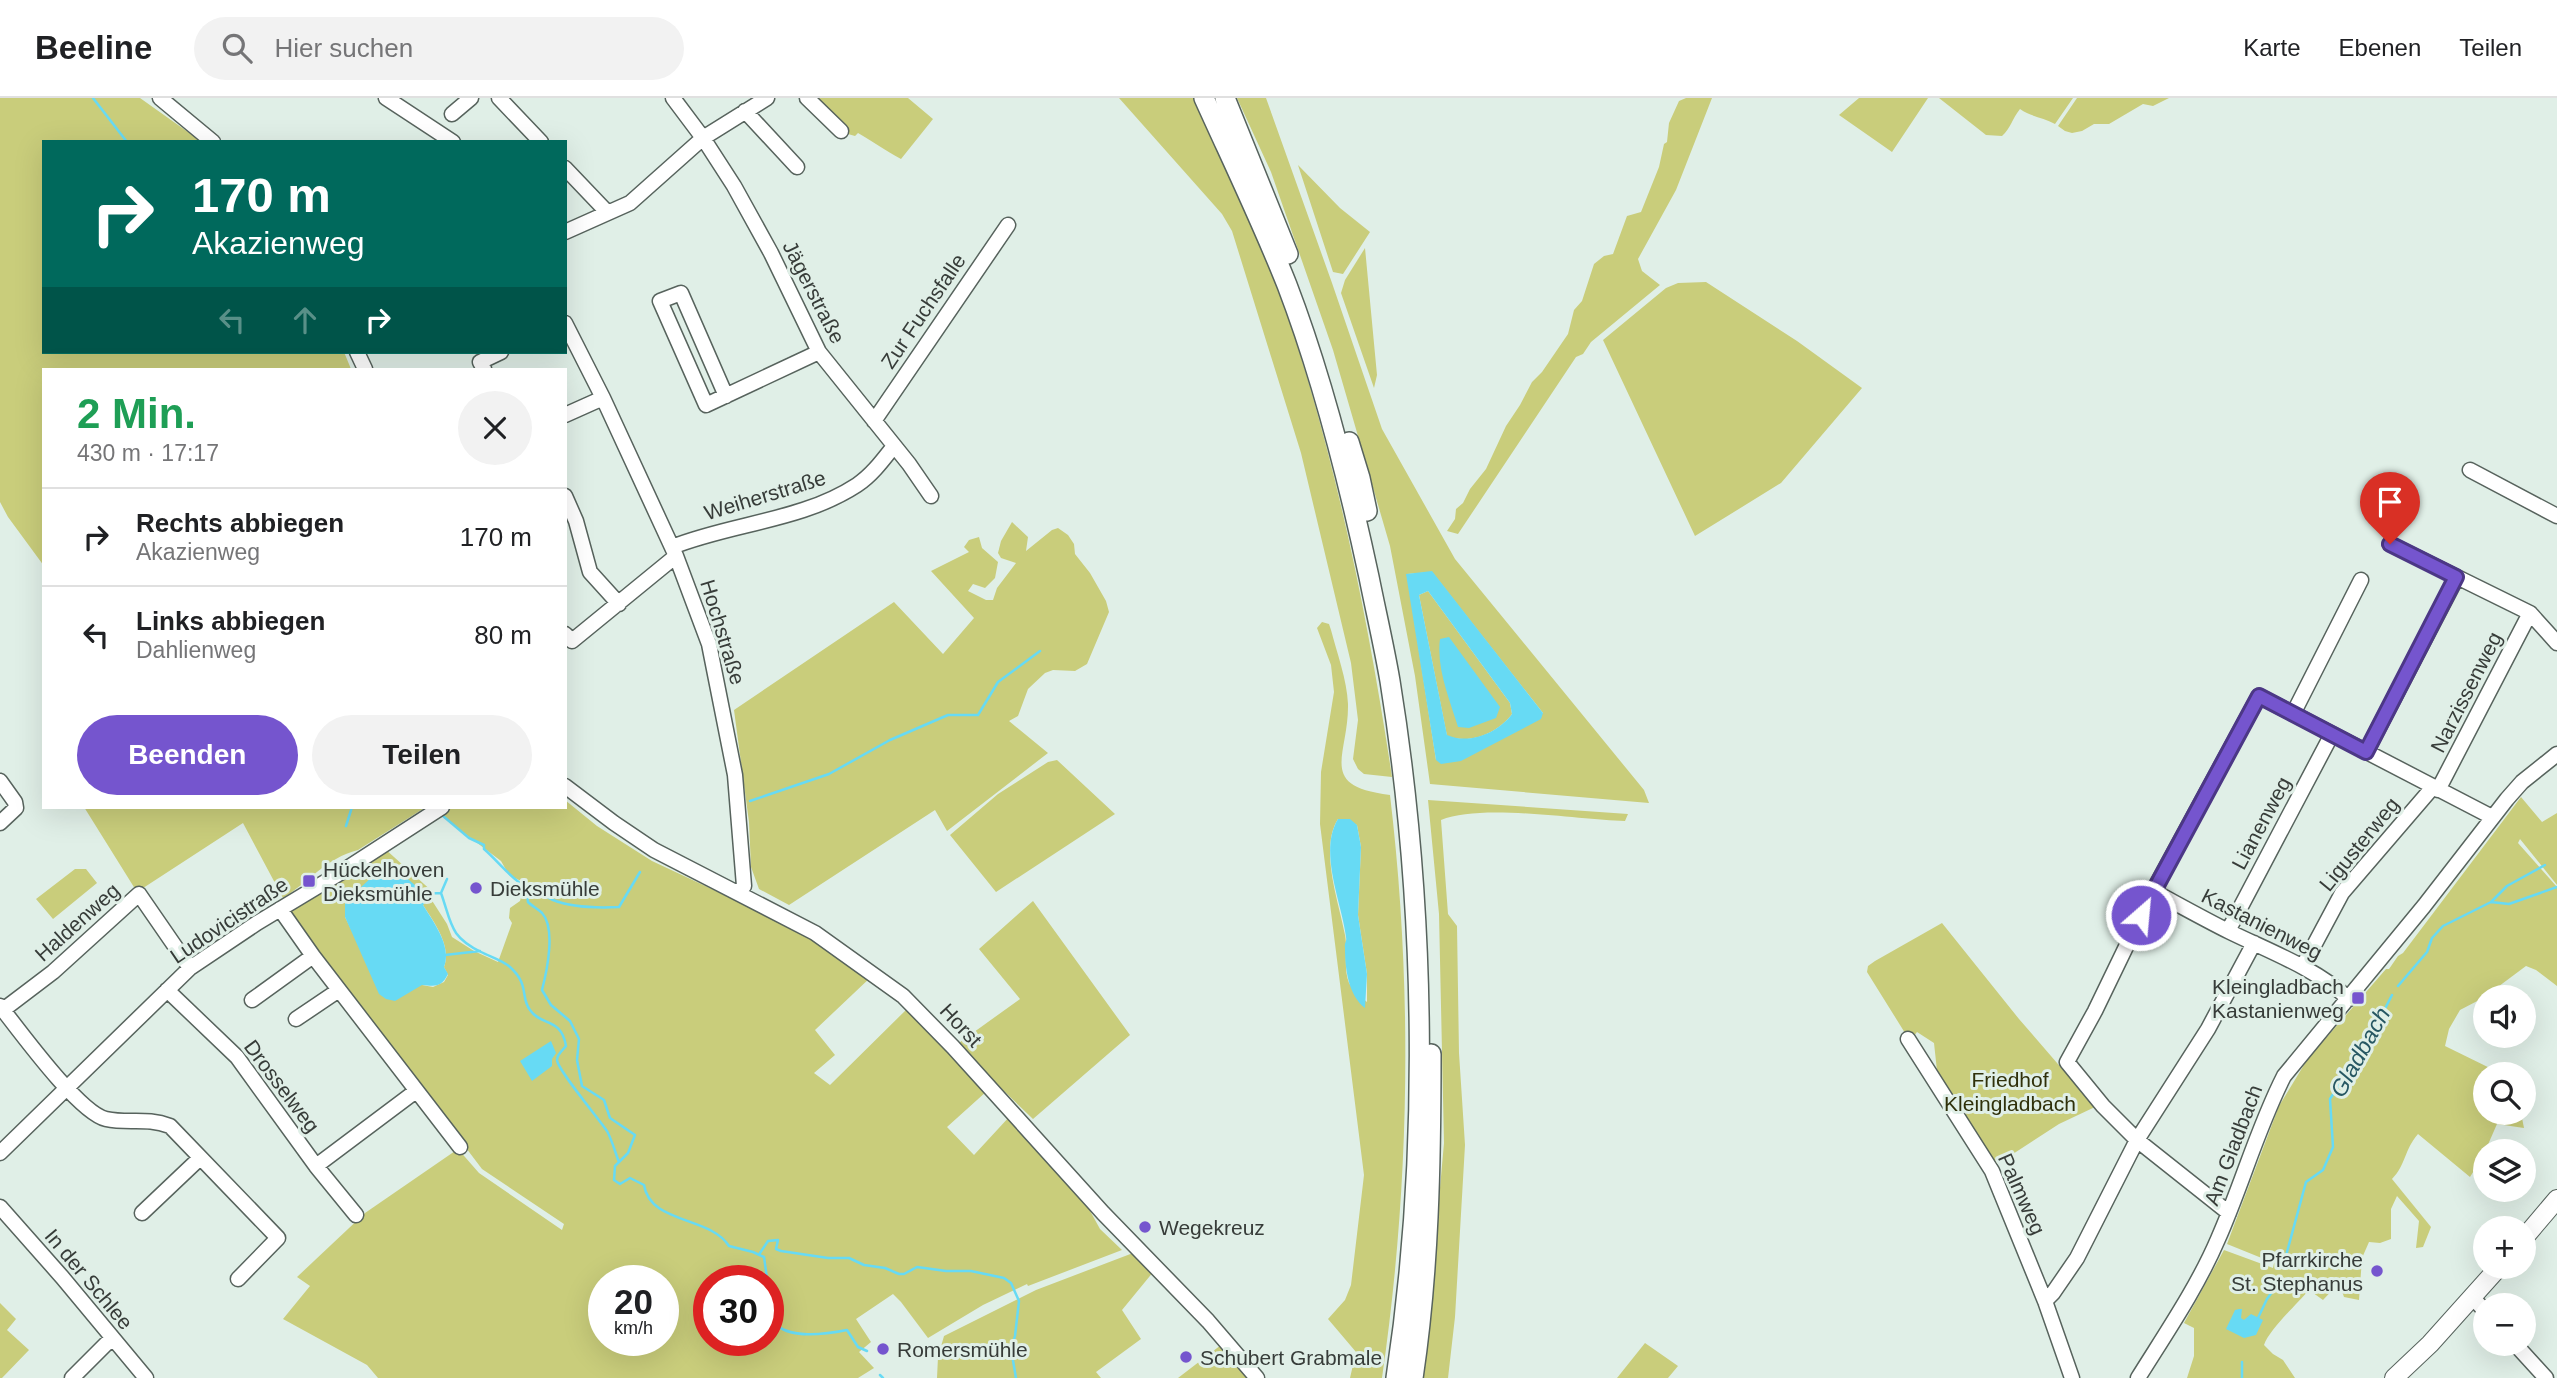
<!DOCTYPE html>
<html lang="de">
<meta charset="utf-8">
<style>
:root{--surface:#fff;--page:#f2f2f2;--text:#202124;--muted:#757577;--line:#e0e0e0;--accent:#7555ce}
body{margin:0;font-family:Arial,sans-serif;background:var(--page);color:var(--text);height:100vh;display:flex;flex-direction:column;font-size:26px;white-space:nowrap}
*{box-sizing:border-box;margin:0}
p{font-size:23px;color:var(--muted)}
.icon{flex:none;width:38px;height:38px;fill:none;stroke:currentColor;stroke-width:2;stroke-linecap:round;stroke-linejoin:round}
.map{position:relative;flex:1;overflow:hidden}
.side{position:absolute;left:42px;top:270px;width:525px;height:441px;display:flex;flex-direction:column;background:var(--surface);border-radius:0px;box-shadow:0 7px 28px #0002}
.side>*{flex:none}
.hud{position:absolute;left:42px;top:42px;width:525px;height:214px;border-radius:0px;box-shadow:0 7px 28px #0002;background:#00695c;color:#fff;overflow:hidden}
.controls{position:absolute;left:2473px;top:887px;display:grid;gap:14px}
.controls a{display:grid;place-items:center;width:63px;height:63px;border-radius:50%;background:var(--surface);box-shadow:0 7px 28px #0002;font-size:35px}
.speed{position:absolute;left:588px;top:1167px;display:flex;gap:14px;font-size:35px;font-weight:700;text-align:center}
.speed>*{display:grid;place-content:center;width:91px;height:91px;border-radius:50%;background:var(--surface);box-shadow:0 7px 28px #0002;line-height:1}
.speed small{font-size:18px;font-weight:400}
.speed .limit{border:10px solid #d22;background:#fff;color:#111}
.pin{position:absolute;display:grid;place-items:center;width:60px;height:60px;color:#fff;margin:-72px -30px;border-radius:50% 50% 50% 0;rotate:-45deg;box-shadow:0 0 7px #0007}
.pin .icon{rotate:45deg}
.me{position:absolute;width:77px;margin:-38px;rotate:27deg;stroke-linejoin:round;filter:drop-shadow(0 0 5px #0008)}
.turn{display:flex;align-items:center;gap:24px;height:147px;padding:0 35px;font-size:32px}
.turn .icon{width:91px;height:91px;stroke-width:2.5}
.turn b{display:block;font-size:49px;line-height:60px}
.lanes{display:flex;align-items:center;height:66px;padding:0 35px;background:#0003;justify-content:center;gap:35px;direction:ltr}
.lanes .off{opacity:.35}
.round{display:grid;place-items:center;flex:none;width:74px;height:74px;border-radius:37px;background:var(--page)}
.summary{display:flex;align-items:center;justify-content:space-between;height:119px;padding:0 35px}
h1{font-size:42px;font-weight:700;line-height:52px;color:#1e9e55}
.primary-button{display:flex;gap:14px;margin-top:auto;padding:14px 35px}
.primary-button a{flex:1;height:80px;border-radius:42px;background:var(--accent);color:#fff;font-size:28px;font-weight:700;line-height:80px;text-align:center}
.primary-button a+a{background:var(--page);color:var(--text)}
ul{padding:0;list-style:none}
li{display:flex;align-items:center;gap:21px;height:98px;padding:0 35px;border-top:2px solid var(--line)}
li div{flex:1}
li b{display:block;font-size:26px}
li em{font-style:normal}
header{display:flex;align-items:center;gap:42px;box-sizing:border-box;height:98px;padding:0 35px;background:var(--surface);border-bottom:2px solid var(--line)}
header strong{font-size:33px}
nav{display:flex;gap:38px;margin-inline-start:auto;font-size:24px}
.search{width:490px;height:63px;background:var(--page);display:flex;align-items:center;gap:18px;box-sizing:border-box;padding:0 24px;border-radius:38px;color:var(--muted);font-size:26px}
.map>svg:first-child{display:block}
.green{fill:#c9cd7b;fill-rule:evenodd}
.water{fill:#67daf4;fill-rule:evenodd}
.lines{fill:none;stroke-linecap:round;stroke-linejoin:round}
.stream{stroke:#67daf4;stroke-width:2.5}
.minor-casing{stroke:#57635d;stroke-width:17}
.major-casing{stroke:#57635d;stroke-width:20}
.highway-casing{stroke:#57635d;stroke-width:22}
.minor{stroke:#fff;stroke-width:14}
.major{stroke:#fff;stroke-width:18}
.highway{stroke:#fff;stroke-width:19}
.route-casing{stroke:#4c3786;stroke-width:18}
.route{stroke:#7555ce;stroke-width:12}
.poi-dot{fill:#7555ce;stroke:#e0efe7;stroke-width:2.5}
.labels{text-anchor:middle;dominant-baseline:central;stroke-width:6;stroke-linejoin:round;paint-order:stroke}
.street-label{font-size:21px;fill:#373c39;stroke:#e0efe7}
.poi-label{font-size:21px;fill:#373c39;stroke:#e0efe7;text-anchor:start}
.park-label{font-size:21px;fill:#2f300a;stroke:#e0efe7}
.water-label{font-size:23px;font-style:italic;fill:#265762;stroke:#e0efe7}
</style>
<header>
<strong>Beeline</strong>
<div class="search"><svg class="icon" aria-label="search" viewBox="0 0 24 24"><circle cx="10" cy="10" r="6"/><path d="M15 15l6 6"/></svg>Hier suchen</div>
<nav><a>Karte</a><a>Ebenen</a><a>Teilen</a></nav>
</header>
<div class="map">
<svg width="2557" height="1280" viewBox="0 0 2557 1280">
<rect width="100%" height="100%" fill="#e0efe7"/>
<path class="green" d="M0 0H140L202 44H44V254H344L351 271H44V468L8 419 0 404Z
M814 0H908L933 21 901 61C885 52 873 44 858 35L855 38 848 36Z
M1119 0H1200C1219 44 1239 87 1257 132 1325 307 1364 493 1392 679L1364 676 1358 671 1353 661 1358 622 1351 565 1301 355 1232 133 1222 116Z
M1237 0H1266L1332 185 1382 331 1455 461 1644 692 1649 705 1430 686 1415 578 1390 448 1333 252 1271 74ZM1432 474 1543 615 1436 662 1407 476Z
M1686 0H1712L1676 92 1638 161 1642 173 1660 187 1591 244 1583 256 1576 259 1458 436 1447 433 1455 421 1456 411 1463 405 1470 391 1486 371 1506 328 1520 307 1532 284 1542 274 1568 236 1574 212 1582 203 1594 166 1604 158 1613 156 1627 118 1641 114 1659 69 1664 46 1667 44 1669 25 1679 3Z
M1859 0H1928L1892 54 1839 17Z
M1939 0H2073L2055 26C2043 19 2031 19 2020 11 2012 21 2011 30 2002 38L1986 37Z
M2077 0H2169L2153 8 2143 6 2109 26H2094L2082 33 2072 35 2065 33 2058 28Z
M1298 67 1340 110 1370 134 1343 176 1333 174Z
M1365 150 1377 277 1374 290 1341 195 1345 182Z
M1706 184 1797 243 1862 290 1781 385 1695 438 1603 242 1666 190 1678 185Z
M1012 424 1028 439 1026 453 1052 432 1058 430 1068 437 1074 446 1075 456 1090 475 1106 503 1109 514 1087 566 1075 573 1053 572 1045 575 1028 591 1018 618 1009 623 1048 655 947 733 935 712 789 807 759 791 751 769 749 724 734 612 894 504 943 556 974 520 931 473 969 454 964 449 969 442 979 439 982 450 998 464 995 480 985 490 973 486 968 493 986 502H993L997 490 1016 465 1001 460 998 455 1001 443Z
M1428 493 1510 605 1512 616C1498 635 1470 647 1447 638L1419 497Z
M1322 524 1329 526 1331 532C1337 555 1347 582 1348 606 1349 658 1316 688 1390 697 1413 890 1410 1087 1382 1280H1350L1356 1254 1328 1221 1345 1202 1351 1187 1364 1077 1320 726 1321 674 1334 594 1331 567 1317 530ZM1338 721 1357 727 1361 749 1358 817 1367 876V904C1360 898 1353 893 1349 885 1343 870 1348 852 1345 837 1339 804 1319 751 1338 721Z
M1057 662 1115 716 996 794 950 737 998 696 1048 664Z
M2521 699 2542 724 2557 715V787L2520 741 2518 745 2557 789V888L2536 872 2526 868 2483 900 2460 912 2449 931 2445 948 2502 976H2485V1015H2521L2524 1030 2497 1026 2483 1058 2470 1079 2418 1036C2404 1052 2406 1067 2392 1081L2431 1129 2423 1149 2416 1150 2419 1123 2397 1098 2391 1111V1141L2380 1145 2369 1144 2362 1160 2359 1202 2344 1199 2339 1185 2323 1202 2309 1192C2297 1206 2269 1232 2264 1247L2273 1256 2283 1262 2295 1280H2187L2194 1258V1230L2184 1225 2224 1152 2273 1170 2274 1165 2227 1146 2279 1008 2307 962 2386 871H2389L2398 858 2403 855Z
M565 702 597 728 652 763 816 840 872 878 815 932 835 957 814 975 830 987 909 909 987 993 947 1029 974 1057 1010 1018 1054 1072 1083 1100 1100 1131 1122 1152 1028 1188 1027 1186 983 1207 928 1240 901 1204 893 1196 856 1221 871 1244 859 1254 874 1270 858 1280H378L367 1267 283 1221 310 1188 297 1179 365 1115 458 1051 479 1075 562 1132 564 1126 482 1071 288 815 384 750 434 795 431 801 447 826 452 839 474 853 498 864 512 825 509 820 510 810 520 803 525 785 509 777 501 763 439 716 452 709H565ZM423 807C434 824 452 848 444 869L448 877 444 884 433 889 422 887 356 841 345 819ZM604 1183H663V1242H604ZM709 1183H768V1242H709Z
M1428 702 1628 716 1625 723C1577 722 1482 705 1441 722L1448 816 1457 828 1459 955 1465 1047 1455 1219 1448 1280H1423L1444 1045 1439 816Z
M84 709H426L358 752C326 760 309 784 283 800L243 725 137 794Z
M75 771H86L97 785 53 821 36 801Z
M1033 803 1130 937 1033 1021 956 947 1020 901 979 851Z
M1942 825 2019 921 2095 1009 2059 1026 1999 1065 1994 1066 1938 982 1934 945 1917 934 1910 943 1867 874 1868 868 1875 863Z
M1133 1155 1154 1173 1122 1212 1141 1241 1096 1274 1101 1280H937L938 1259 944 1238 1036 1192Z
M0 1205 16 1221 7 1232 29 1252 2 1280H0Z
M1645 1245 1678 1268 1668 1280H1617Z
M1221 1247 1249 1280H1178Z"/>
<path class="water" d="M1432 473 1543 615 1541 621 1461 663 1441 666 1436 662 1406 476ZM1428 493 1510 605 1512 616C1498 635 1469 647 1447 637L1419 497Z
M1449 539 1500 609 1496 620 1469 630 1458 629C1450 602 1436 570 1440 541Z
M1338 721H1350L1357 727 1361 749 1358 817 1367 876 1365 910C1348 897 1345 870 1345 850 1344 844 1347 845 1346 839 1342 805 1318 754 1338 721Z
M388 764 423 794 427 803 423 807C434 825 452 848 444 869L448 876C441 890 435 888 422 887L395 903 386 901 379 896 345 819V804Z
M551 943 556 955 552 961V968L532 983 520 963Z
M2239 1211H2242L2241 1220 2244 1222 2251 1216 2263 1222 2256 1237 2244 1240 2226 1231 2235 1212Z"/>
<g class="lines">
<path class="stream" d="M93 0 127 44
M750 703 829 676 890 642 948 617H978L998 584 1040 553
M443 718 469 740 484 747V751C499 764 509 779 526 789L528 804C532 808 538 811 542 815 556 830 547 873 542 892L551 907 570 923 579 941 577 962 582 988 604 1002 610 1020 635 1037 628 1055 615 1068 614 1082 620 1086 630 1080 644 1087C650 1126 710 1118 729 1148L753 1154 764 1159 773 1223C786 1242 827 1236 847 1232L858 1249 867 1253
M346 728 352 709
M447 781 441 795C452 826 449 838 481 854 491 859 502 862 510 869 530 887 520 899 530 912 542 929 561 919 566 948 563 952 557 956 557 962 557 971 599 1021 607 1033 612 1042 615 1054 619 1064
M528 789C538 791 544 798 553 802 573 810 598 810 619 809L640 774
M421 796 441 795
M2491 804 2509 806 2557 789
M445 857 480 853
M2398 888 2427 854 2432 840 2443 828 2491 804 2507 788 2545 767
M760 1155 768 1143 778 1142 776 1151 781 1153 828 1160H849L864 1167 885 1170 899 1176H904L917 1169 946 1173H971L1004 1180 1011 1185 1019 1203 1015 1238 1011 1251 1016 1280
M2284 1165 2306 1084 2323 1072 2333 1049 2330 1001 2373 934 2392 897
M2257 1222 2267 1201 2280 1183
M2242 1264V1280
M880 1277 883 1280"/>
<defs>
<path id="minor" d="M160 0 213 44
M386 0 453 44
M499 0 541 44
M673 0 703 40 734 88 771 155 819 254 909 366 931 398
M807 0 841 33
M745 13 797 69
M452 16 471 0
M565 70 607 114
M565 134 630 105 703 40 767 0
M565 225 603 300 676 458 709 546 735 677 744 788 738 794
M357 254 365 271
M484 271 480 264 501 254
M726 298 681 195 660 203 706 307 819 254
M565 317 603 300
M874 323 1008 127
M2470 372 2557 418
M565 398 576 423 590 474 619 506
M2390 446 2530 515 2557 545
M672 449C732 425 802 423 857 387 872 377 883 362 894 348
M565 536 572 543 676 458
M2293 616 2361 482
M2366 654 2457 479
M0 683 15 704 16 710 0 725
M565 688 614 725 654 752 815 835 903 898 953 949 1103 1115 1208 1223 1257 1280
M2438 692 2530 515
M2153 793C2179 807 2204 821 2230 834 2271 854 2315 870 2349 901
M280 811 313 858 460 1049
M2228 833 2332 636
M2303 868 2342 795 2433 689
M167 892 237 959 316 1068 356 1117
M252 902 313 858
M0 908C19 932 79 1015 106 1021 129 1026 146 1019 170 1028L278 1140 238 1181
M3 912 53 874 139 796 190 870
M296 921 339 892
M1908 941 1992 1073 2045 1203 2072 1280
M0 1055 190 870 257 825 340 775 442 709
M316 1068 416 993
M0 1109 62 1179 146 1280
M142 1115 200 1060
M2229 1115 2137 1042 2103 1008 2067 964 2095 913 2153 793 2259 598 2492 719
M2473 1200 2485 1213
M2045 1203 2053 1195 2077 1160 2137 1042 2208 931 2254 845
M2515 1246 2546 1280
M72 1280 112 1240
M2138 1280C2166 1235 2197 1190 2218 1141 2242 1087 2257 1031 2284 978L2424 808 2507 701 2522 684 2557 656"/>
<path id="major" d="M2524 1140 2557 1101
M2394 1280 2430 1246 2499 1169"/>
<path id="highway" d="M1204 0C1232 62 1262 124 1287 187 1323 281 1348 381 1369 479 1376 514 1384 548 1390 583 1426 806 1430 1056 1396 1280
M1225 0 1288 156
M1349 344 1360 380 1367 413
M1413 1280C1429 1174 1431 1064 1431 956"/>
</defs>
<use href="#minor" class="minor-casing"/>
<use href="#major" class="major-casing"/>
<use href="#highway" class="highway-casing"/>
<use href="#minor" class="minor"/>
<use href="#major" class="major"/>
<use href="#highway" class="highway"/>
</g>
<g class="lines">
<defs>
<path id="route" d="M2141 817 2259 598 2366 654 2456 479 2390 446"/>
</defs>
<use href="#route" class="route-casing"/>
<use href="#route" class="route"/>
</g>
<g class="poi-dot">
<rect x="302" y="776" width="14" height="14" rx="3.5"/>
<circle cx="476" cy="790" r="7"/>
<rect x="2351" y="893" width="14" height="14" rx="3.5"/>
<circle cx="1145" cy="1129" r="7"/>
<circle cx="2377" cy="1173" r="7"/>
<circle cx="883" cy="1251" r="7"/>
<circle cx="1186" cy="1259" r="7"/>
</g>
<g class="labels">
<g class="street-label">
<text transform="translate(814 194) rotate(63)">Jägerstraße</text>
<text transform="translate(923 213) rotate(-56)">Zur Fuchsfalle</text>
<text transform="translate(765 397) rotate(-17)">Weiherstraße</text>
<text transform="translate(723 534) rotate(73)">Hochstraße</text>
<text transform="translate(2466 594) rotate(-63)">Narzissenweg</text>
<text transform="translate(2261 725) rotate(-62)">Lianenweg</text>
<text transform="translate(2359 746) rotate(-51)">Ligusterweg</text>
<text transform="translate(229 822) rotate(-34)">Ludovicistraße</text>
<text transform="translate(77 824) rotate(-42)">Haldenweg</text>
<text transform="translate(2262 826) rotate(27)">Kastanienweg</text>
<text transform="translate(961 927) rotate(47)">Horst</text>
<text transform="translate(282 988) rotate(53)">Drosselweg</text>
<text transform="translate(2233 1047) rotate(-69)">Am Gladbach</text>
<text transform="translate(2022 1096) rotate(66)">Palmweg</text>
<text transform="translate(89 1181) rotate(50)">In der Schlee</text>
</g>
<g class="poi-label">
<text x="323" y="771">Hückelhoven<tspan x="323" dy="24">Dieksmühle</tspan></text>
<text x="490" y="790">Dieksmühle</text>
<text x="2344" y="888" text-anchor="end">Kleingladbach<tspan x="2344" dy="24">Kastanienweg</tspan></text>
<text x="1159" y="1129">Wegekreuz</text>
<text x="2363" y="1161" text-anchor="end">Pfarrkirche<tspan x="2363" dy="24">St. Stephanus</tspan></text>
<text x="897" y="1251">Romersmühle</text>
<text x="1200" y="1259">Schubert Grabmale</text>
</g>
<g class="park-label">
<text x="2010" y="981">Friedhof<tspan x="2010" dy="24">Kleingladbach</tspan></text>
</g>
<g class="water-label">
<text transform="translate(2360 954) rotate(-61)">Gladbach</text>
</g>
</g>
</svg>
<div class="controls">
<a><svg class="icon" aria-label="sound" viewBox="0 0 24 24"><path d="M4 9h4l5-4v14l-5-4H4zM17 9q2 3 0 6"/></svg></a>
<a><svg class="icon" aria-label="search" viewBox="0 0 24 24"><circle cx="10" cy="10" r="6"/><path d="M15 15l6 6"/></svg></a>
<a><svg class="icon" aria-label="layers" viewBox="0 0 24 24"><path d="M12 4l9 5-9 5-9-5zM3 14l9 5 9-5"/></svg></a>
<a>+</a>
<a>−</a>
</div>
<div class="speed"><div>20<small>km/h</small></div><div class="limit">30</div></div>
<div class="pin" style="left:2390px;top:446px;background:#d93025"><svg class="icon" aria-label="arrive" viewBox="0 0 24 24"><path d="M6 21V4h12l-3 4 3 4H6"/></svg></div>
<svg class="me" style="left:2141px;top:817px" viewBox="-20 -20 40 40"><circle r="17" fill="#7555ce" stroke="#fff" stroke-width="3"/><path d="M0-11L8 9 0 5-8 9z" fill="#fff"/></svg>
<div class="hud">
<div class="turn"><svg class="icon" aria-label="right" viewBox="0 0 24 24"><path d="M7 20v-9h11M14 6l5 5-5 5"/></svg><div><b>170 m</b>Akazienweg</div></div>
<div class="lanes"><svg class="icon off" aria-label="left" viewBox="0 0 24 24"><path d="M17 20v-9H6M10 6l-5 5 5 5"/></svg><svg class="icon off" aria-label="ahead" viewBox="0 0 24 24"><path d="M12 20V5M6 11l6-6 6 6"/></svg><svg class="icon" aria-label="right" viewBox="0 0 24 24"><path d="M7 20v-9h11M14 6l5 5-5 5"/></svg></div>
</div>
<section class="side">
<div class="summary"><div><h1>2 Min.</h1><p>430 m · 17:17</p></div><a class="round"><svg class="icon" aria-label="close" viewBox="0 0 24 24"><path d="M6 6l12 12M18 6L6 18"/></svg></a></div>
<ul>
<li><svg class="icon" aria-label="right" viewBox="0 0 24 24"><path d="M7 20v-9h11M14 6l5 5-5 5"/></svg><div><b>Rechts abbiegen</b><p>Akazienweg</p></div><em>170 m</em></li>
<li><svg class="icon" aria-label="left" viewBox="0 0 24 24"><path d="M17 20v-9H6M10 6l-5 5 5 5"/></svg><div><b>Links abbiegen</b><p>Dahlienweg</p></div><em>80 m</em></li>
</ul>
<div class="primary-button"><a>Beenden</a><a>Teilen</a></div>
</section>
</div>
